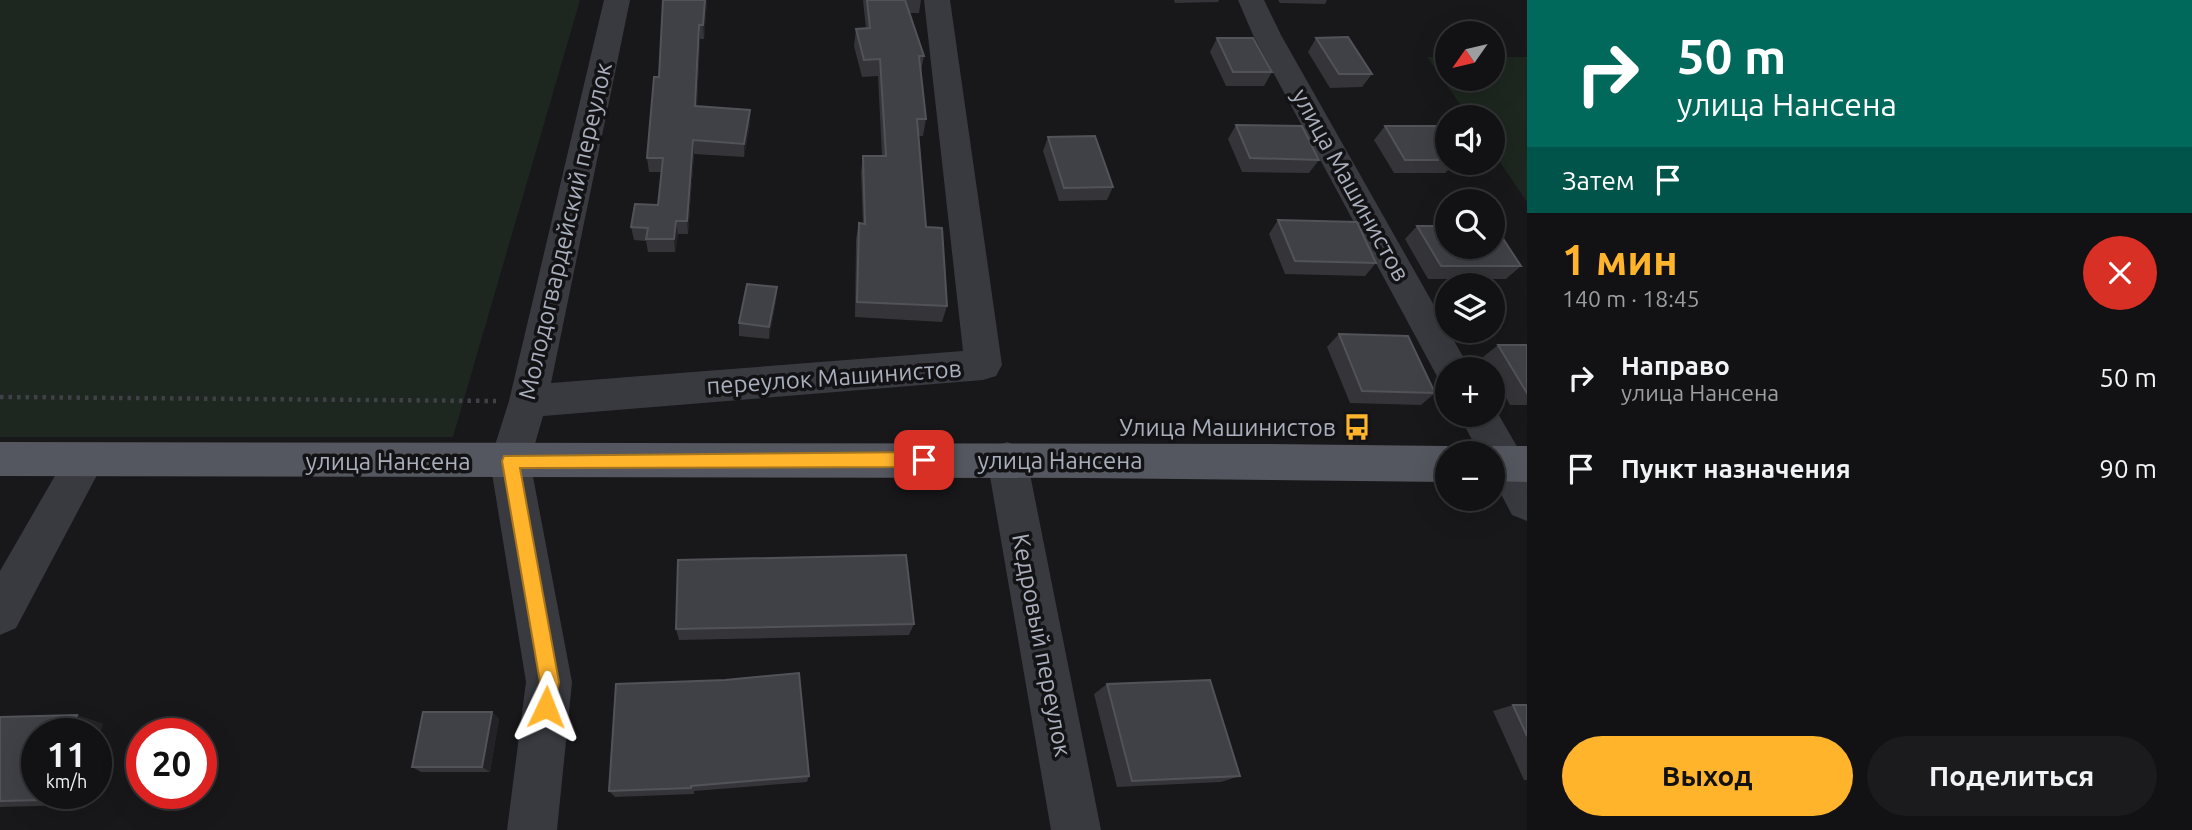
<!DOCTYPE html>
<html lang="ru">
<meta charset="utf-8">
<style>
:root{--surface:#121214;--page:#1b1b1d;--text:#f1f3f6;--muted:#9c9ea0;--line:#313234;--accent:#ffb42c}
body{margin:0;font-family:Ubuntu,sans-serif;background:var(--page);color:var(--text);height:100vh;display:flex;flex-direction:column;font-size:26px;white-space:nowrap}
*{box-sizing:border-box;margin:0}
p{font-size:23px;color:var(--muted)}
.icon{flex:none;width:38px;height:38px;fill:none;stroke:currentColor;stroke-width:2;stroke-linecap:round;stroke-linejoin:round}
.map{position:relative;flex:1;overflow:hidden}
.side{display:flex;flex-direction:column;background:var(--surface);width:665px}
.side>*{flex:none}
.hud{background:#00695c;color:#fff;overflow:hidden}
.needle{width:46px;rotate:236deg}
.buttons{position:absolute;left:1435px;top:21px;display:grid;gap:14px}
.buttons a{display:grid;place-items:center;width:70px;height:70px;border-radius:50%;background:var(--surface);box-shadow:0 7px 28px #0002,0 0 0 2px var(--line);font-size:35px}
.speed{position:absolute;left:21px;top:718px;display:flex;gap:14px;font-size:35px;font-weight:700;text-align:center}
.speed>*{display:grid;place-content:center;width:91px;height:91px;border-radius:50%;background:var(--surface);box-shadow:0 7px 28px #0002,0 0 0 2px var(--line);line-height:1}
.speed small{font-size:18px;font-weight:400}
.speed .limit{border:10px solid #d22;background:#fff;color:#111}
.pin{position:absolute;display:grid;place-items:center;width:60px;height:60px;color:#fff;margin:-30px;border-radius:14px;box-shadow:0 4px 10px #0006}
.me{position:absolute;width:77px;margin:-38px;rotate:2deg;stroke-linejoin:round;filter:drop-shadow(0 0 5px #0008)}
.turn{display:flex;align-items:center;gap:24px;height:147px;padding:0 35px;font-size:32px}
.turn .icon{width:91px;height:91px;stroke-width:2.5}
.turn b{display:block;font-size:49px;line-height:60px}
.then{display:flex;align-items:center;height:66px;padding:0 35px;background:#0003;gap:14px;font-size:26px}
.round{display:grid;place-items:center;flex:none;width:74px;height:74px;border-radius:37px;background:var(--page)}
.summary{display:flex;align-items:center;justify-content:space-between;height:119px;padding:0 35px}
h1{font-size:42px;font-weight:700;line-height:52px;color:var(--accent)}
.button{display:flex;gap:14px;margin-top:auto;padding:14px 35px}
.button a{flex:1;height:80px;border-radius:42px;background:var(--accent);color:#111;font-size:28px;font-weight:700;line-height:80px;text-align:center}
.button a+a{background:var(--page);color:var(--text)}
ul{padding:0;list-style:none}
li{display:flex;align-items:center;gap:21px;height:91px;padding:0 35px}
li div{flex:1}
li b{display:block;font-size:26px}
li em{font-style:normal}
main{display:flex;flex:1;min-height:0}
.map>svg:first-child{display:block}
.green{fill:#1d261f}
.lines{fill:none;stroke-linecap:round;stroke-linejoin:round}
.path{stroke:#3f4147;stroke-width:4.5;stroke-dasharray:3.5 5;stroke-linecap:butt}
.minor{fill:#393a40;fill-rule:evenodd}
.major{fill:#54575f;fill-rule:evenodd}
.wall{fill:#343439}
.shaded-wall{fill:#232327}
.building{fill:#404147;stroke:#515359;stroke-width:2}
.route{fill:#ffb42c;stroke:#a6751d;stroke-width:2}
.labels{text-anchor:middle;dominant-baseline:central;stroke-width:7;stroke-linejoin:round;paint-order:stroke}
.street-label{font-size:24px;fill:#a9afbc;stroke:#131316}
.poi-label{font-size:24px;fill:#a9afbc;stroke:#131316;text-anchor:end}
</style>
<main>
<div class="map">
<svg width="1527" height="830" viewBox="0 0 1527 830">
<rect width="100%" height="100%" fill="#18181b"/>
<path class="green" d="M0 0H580L453 437H0Z
M1427 57H1447V79H1493V57H1527V202L1493 152V117H1469Z"/>
<g class="lines">
<path class="path" d="M0 397 496 401"/>
<path class="minor" d="M604 0H630L551 383 963 351 924 0H950L1002 365 996 376 983 380 543 416 530 461 572 682 557 830H507L526 682 490 461 509 401Z
M1238 0H1264L1281 35 1470 369H1447V383L1439 380 1253 35Z
M1493 405 1527 464V521L1512 515 1493 479V453H1479L1459 415H1493Z
M1007 442 1021 447 1027 459 1101 830H1051L987 459 993 447Z
M85 443 99 448 105 460 16 628 0 635V571L71 448Z"/>
<path class="major" d="M0 442 1266 444 1447 446 1462 453H1447V482L1085 478 0 476Z
M1493 446H1527V482L1493 481V453H1478Z"/>
</g>
<path class="wall" d="M707 0 704 39H700L697 106 750 123 744 157 694 154 688 234H678L675 252H648L646 241 634 240 631 227 658 205 662 172H649L647 158 659 77Z
M863 0H921L919 13H909L924 56 921 71 926 119 923 136H919L926 227 947 306 942 322 855 317 856 239 859 223 863 224 861 172 863 156H882L878 76 862 77 854 46 856 29H866Z
M1174 0H1219L1218 2 1175 3Z
M1278 0H1327L1325 4 1280 3Z
M1217 38 1272 72 1264 86H1226L1210 52Z
M1316 38 1372 74 1362 87 1330 88 1308 52Z
M1236 125 1319 160 1309 173 1242 172 1228 139Z
M1385 126 1447 144V163H1455L1445 173H1394L1374 140Z
M1048 137 1113 187 1107 200 1059 201 1043 151Z
M1278 220 1376 263 1365 276 1285 274 1269 234Z
M1417 226 1521 266 1506 279H1428L1405 239Z
M777 287 776 300 769 339 739 336V323Z
M1339 334 1435 393 1421 405 1350 403 1327 347Z
M1498 345H1527V405H1510L1493 374V369H1490L1483 357Z
M914 624 909 635 679 640 676 629Z
M1107 684 1240 776 1221 782 1117 787 1094 694Z
M1513 705H1527V780H1524L1493 711Z
M77 715 103 724 71 805 0 807V717Z
M499 718 490 772H421L412 767Z
M809 776 807 782 694 791V794L615 797 609 791Z"/>
<path class="shaded-wall" d="M705 0H707L704 39 703 25Z
M699 25 700 39 696 120 695 106Z
M750 110V123L744 157V144Z
M693 140 694 154 688 234 687 221Z
M676 221 678 234 675 252 674 239Z
M777 287 776 300 769 339V327Z
M492 712 499 718 490 772 482 767Z
M77 715 103 724 96 740V733H69Z
M45 793H76L71 805 42 800Z"/>
<path class="building" d="M663 0H705L703 25H699L695 106 750 110 744 144 693 140 687 221H676L674 239H646L648 228 631 227 635 204 658 205 663 158H647L654 77H659Z
M867 0H905L924 56H919L926 119H917L926 227 942 228 947 306 857 302 859 223 865 224 863 156H886L880 59 864 60 856 29 870 28Z
M1348 37 1372 74H1339L1316 38Z
M1217 38H1253L1272 72H1233Z
M1236 125 1302 126 1319 160 1250 158Z
M1385 126H1436L1447 144V160H1405Z
M1095 136 1113 187 1064 188 1048 137Z
M1278 220 1357 222 1376 263 1295 261Z
M1493 225H1494L1521 266H1441L1417 226H1447V247H1493Z
M747 284 777 287 769 327 739 323Z
M1339 334 1408 336 1435 393 1362 391Z
M1498 345H1527V393Z
M906 555 914 624 676 629 678 560Z
M799 673 809 776 691 786V788L609 791 616 684 725 680Z
M1210 680 1240 776 1132 781 1107 684Z
M1513 705H1527V736Z
M423 712H492L482 767H412Z
M77 715 69 733H37V793H45L42 800 0 801V717Z"/>
<path class="route" d="M924 452 930 454 933 460 930 465 924 467 520 468 559 682 553 714 546 717 539 714 536 707 540 682 502 461 504 456Z"/>
<defs>
<symbol id="bus-bare" viewBox="-9 -9 18 18"><path d="M-5-6H5V4H4V6H2V4H-2V6H-4V4H-5ZM-3.5-4V0h7V-4ZM-3.5 1.2v1.5H-2V1.2ZM2 1.2v1.5H3.5V1.2Z" fill="#ffb42c" stroke="#131316" stroke-width="2.5" paint-order="stroke"/></symbol>
</defs>
<g fill-rule="evenodd">
<use href="#bus-bare" x="1338" y="408" width="38" height="38"/>
</g>
<g class="labels">
<g class="street-label">
<text transform="translate(1351 185) rotate(61)">улица Машинистов</text>
<text transform="translate(565 231) rotate(-77)">Молодогвардейский переулок</text>
<text transform="translate(834 377) rotate(-4)">переулок Машинистов</text>
<text x="1060" y="460">улица Нансена</text>
<text x="388" y="461">улица Нансена</text>
<text transform="translate(1042 645) rotate(79)">Кедровый переулок</text>
</g>
<g class="poi-label">
<text x="1336" y="427">Улица Машинистов</text>
</g>
</g>
</svg>
<div class="buttons">
<a><svg class="needle" viewBox="-14 -14 28 28"><path d="M0-13l5 13h-10z" fill="#e53935"/><path d="M0 13l5-13h-10z" fill="#9c9ea0"/></svg></a>
<a><svg class="icon" aria-label="sound" viewBox="0 0 24 24"><path d="M4 9h4l5-4v14l-5-4H4zM17 9q2 3 0 6"/></svg></a>
<a><svg class="icon" aria-label="search" viewBox="0 0 24 24"><circle cx="10" cy="10" r="6"/><path d="M15 15l6 6"/></svg></a>
<a><svg class="icon" aria-label="layers" viewBox="0 0 24 24"><path d="M12 4l9 5-9 5-9-5zM3 14l9 5 9-5"/></svg></a>
<a>+</a>
<a>−</a>
</div>
<div class="speed"><div>11<small>km/h</small></div><div class="limit">20</div></div>
<div class="pin" style="left:924px;top:460px;background:#d93025"><svg class="icon" aria-label="arrive" viewBox="0 0 24 24"><path d="M6 21V4h12l-3 4 3 4H6"/></svg></div>
<svg class="me" style="left:546px;top:707px" viewBox="-20 -20 40 40"><path d="M0-17L14 15 0 8-14 15z" fill="#ffb42c" stroke="#fff" stroke-width="4"/></svg>
</div>
<section class="side">
<div class="hud">
<div class="turn"><svg class="icon" aria-label="right" viewBox="0 0 24 24"><path d="M7 20v-9h11M14 6l5 5-5 5"/></svg><div><b>50 m</b>улица Нансена</div></div>
<div class="then">Затем<svg class="icon" aria-label="arrive" viewBox="0 0 24 24"><path d="M6 21V4h12l-3 4 3 4H6"/></svg></div>
</div>
<div class="summary"><div><h1>1 мин</h1><p>140 m · 18:45</p></div><a class="round" style="background:#d93025;color:#fff"><svg class="icon" aria-label="close" viewBox="0 0 24 24"><path d="M6 6l12 12M18 6L6 18"/></svg></a></div>
<ul>
<li><svg class="icon" aria-label="right" viewBox="0 0 24 24"><path d="M7 20v-9h11M14 6l5 5-5 5"/></svg><div><b>Направо</b><p>улица Нансена</p></div><em>50 m</em></li>
<li><svg class="icon" aria-label="arrive" viewBox="0 0 24 24"><path d="M6 21V4h12l-3 4 3 4H6"/></svg><div><b>Пункт назначения</b></div><em>90 m</em></li>
</ul>
<div class="button"><a>Выход</a><a>Поделиться</a></div>
</section>
</main>
